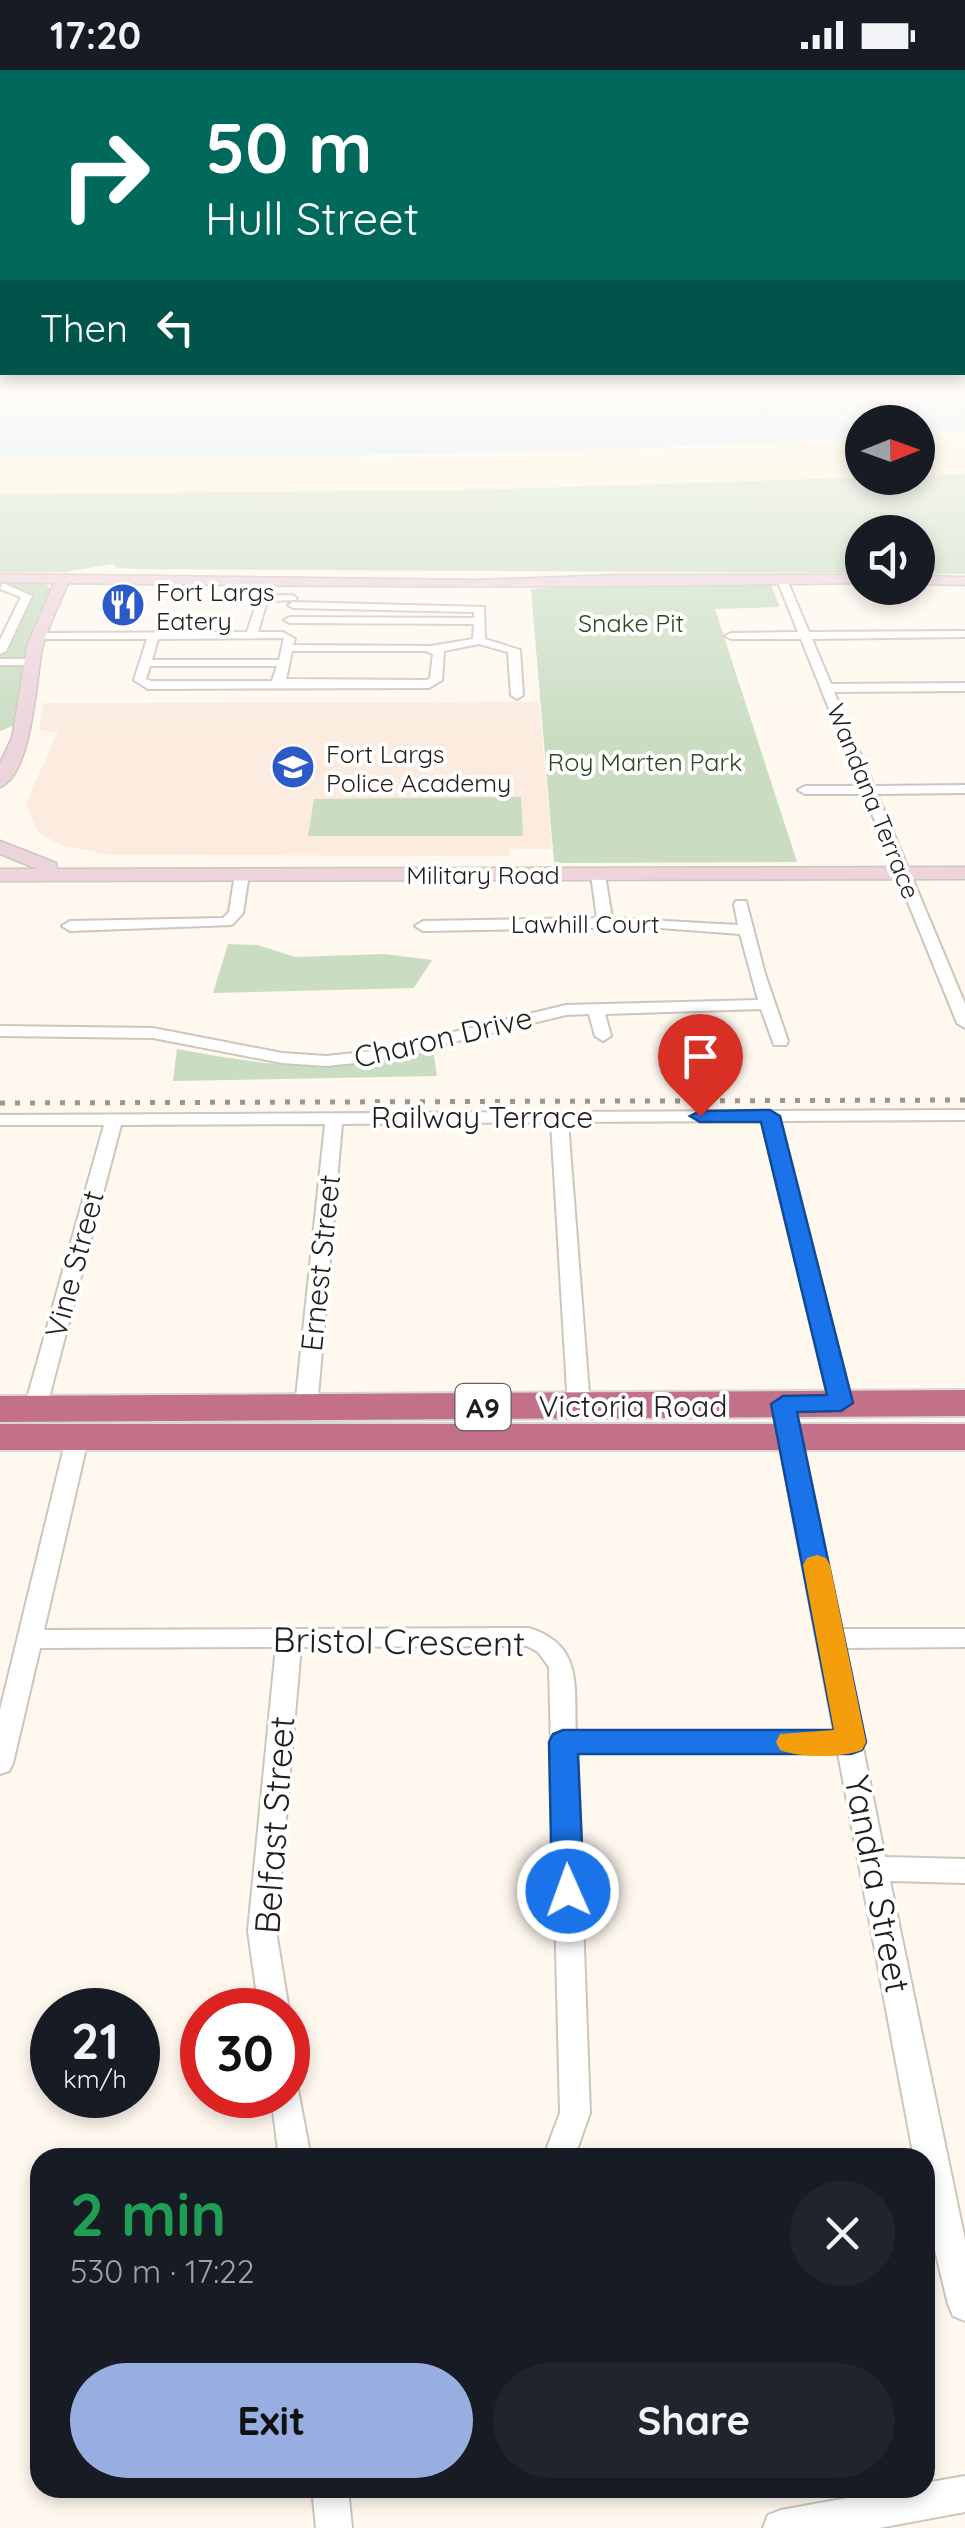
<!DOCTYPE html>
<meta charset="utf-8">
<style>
:root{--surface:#171b24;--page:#20242c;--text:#f1f3f6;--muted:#9ea1a6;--accent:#98aee1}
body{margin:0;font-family:Quicksand,sans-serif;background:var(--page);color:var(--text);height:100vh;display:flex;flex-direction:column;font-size:38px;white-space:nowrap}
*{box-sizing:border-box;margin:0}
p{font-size:32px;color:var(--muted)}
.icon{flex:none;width:55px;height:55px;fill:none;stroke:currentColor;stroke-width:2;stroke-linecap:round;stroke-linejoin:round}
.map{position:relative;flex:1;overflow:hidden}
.details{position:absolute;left:30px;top:2078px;width:905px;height:350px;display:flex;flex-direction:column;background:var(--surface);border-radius:30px;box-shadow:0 5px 15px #0003}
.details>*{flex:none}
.top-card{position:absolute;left:0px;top:0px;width:965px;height:305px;box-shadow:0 5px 15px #0003;background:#00695c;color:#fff;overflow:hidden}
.needle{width:65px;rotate:89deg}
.tools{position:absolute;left:845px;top:335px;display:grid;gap:20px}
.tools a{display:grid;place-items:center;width:90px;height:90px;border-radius:50%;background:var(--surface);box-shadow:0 5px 15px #0003;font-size:50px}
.speed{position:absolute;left:30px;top:1918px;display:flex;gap:20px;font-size:50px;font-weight:700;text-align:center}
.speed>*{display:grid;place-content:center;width:130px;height:130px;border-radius:50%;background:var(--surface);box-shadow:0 5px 15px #0003;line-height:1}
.speed small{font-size:25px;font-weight:400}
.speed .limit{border:15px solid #d22;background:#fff;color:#111}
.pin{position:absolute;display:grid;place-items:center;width:85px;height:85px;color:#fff;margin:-102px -42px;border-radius:50% 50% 50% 0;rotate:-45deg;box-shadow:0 0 10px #0007}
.pin .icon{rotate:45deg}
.me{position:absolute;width:110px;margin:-55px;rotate:358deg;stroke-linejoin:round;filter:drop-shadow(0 0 8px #0008)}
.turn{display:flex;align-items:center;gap:35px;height:210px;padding:0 40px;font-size:45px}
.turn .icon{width:130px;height:130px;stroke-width:2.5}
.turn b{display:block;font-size:70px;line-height:85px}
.then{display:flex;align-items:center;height:95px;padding:0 40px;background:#0003;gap:20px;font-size:38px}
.round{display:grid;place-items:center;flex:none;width:105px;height:105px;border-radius:52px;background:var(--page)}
.summary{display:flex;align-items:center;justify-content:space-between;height:170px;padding:0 40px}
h1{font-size:60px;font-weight:700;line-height:75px;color:#1e9e55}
.primary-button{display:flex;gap:20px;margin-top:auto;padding:20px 40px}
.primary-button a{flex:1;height:115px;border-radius:60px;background:var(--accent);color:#111;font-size:40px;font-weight:700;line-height:115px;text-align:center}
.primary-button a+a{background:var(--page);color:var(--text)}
.status{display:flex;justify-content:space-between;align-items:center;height:70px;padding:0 50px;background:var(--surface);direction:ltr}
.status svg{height:28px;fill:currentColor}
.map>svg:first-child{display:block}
.education{fill:#fcece0}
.green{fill:#caddc3}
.sand{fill:#f9f0ca}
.water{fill:#c7dcf9}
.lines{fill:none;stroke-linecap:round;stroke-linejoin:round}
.street-casing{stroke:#ccc6bd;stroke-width:4}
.secondary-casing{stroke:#ccc6bd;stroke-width:3}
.highway-casing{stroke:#d7d7d6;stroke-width:4}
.street{fill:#fff;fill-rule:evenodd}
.secondary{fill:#edd4dc;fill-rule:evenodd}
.highway{fill:#c27189;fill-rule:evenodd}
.rail{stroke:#9a9690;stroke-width:5;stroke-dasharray:5 10;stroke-linecap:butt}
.route{fill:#1a73e8;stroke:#114b97;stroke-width:2.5}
.slow{fill:#f59e0b}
.labels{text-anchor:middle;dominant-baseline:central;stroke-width:8;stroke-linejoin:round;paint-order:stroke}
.far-poi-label{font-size:25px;fill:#211f1c;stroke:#fff;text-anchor:start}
.far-park-label{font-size:25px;fill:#2c491e;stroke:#fff}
.far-street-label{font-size:25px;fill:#211f1c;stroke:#fff}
.shield{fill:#fff;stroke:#646260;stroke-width:2.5}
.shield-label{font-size:28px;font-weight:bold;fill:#211f1c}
.street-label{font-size:30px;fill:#211f1c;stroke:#fff}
.near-street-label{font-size:35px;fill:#211f1c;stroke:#fff}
</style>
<div class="status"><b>17:20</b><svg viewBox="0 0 49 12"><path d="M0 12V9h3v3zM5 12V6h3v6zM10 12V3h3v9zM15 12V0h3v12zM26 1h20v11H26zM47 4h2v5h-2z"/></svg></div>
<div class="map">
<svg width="965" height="2458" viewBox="0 0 965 2458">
<rect width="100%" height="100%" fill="#fef8ef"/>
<path class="education" d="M539 632 552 779H510L509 786 111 785 60 775 37 761 26 733 58 662 39 661 43 633Z"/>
<path class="green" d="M965 404V504H918V462H862V503L137 499 117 498 113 494 64 502H0V424L472 420Z
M7 511 45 513 52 521 26 590 0 588 27 539 31 525 0 513Z
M770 513 780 537 715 539 797 792 554 793 531 519 626 514Z
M0 595H25L15 655 0 661Z
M521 727 523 766H308L314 729Z
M228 874 258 875 295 887 384 884 432 890 414 918 213 923Z
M177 979C264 995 347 1008 433 979L437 1006 173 1011Z"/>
<path class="sand" d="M965 360V404L918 406V363Z
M862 367V407L472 420 0 424V386L388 388 682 378Z"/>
<path class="water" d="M0 324H965V360L918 363V352H862V367C574 385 289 388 0 386Z"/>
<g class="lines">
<defs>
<path id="street" d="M782 507 787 510 809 562 965 561V567L812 569 831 614 965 613V621L834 622 874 716 965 715V723L877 724 965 934V958L957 953 864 724H805L798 720 805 716H860L801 569H731L725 566 731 563 798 562 777 510Z
M3 513 32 526 6 581 0 584V570L21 527 0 519Z
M292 525 297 528 296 530 267 531 258 562H283L295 569 293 575 431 576 473 569 474 554 290 553 284 550 290 547 474 548V542L293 538 288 535 293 532 484 537 485 569 520 580 523 625 517 629 511 625 508 582 479 574 444 581 442 610 429 618 148 619 134 610 147 569H39L33 566 39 563 247 562 259 526ZM284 568 279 590H152L158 569ZM292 581H425L433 584 430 608 427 610 286 609ZM150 596H277L272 611H151L146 609Z
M0 589H33L39 592 33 595H0Z
M242 800 249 804 243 843 232 855 70 861 62 856 70 851 223 848 229 842 235 804Z
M598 801 605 805 612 848 738 855 734 834 736 831H746L765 904 788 971 786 975H774L761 939 605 944 611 966 603 971 595 966 589 944 566 945 374 991 326 996 282 993 153 968 0 966V956L153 958 282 983 326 986 374 981 566 935 758 930 740 864 647 857 423 861 415 856 423 851 597 848 591 805Z
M965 1040V1050L780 1051 852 1333 849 1338 841 1340 830 1333 762 1051 568 1052 590 1337 579 1344 568 1337 551 1052 342 1054 317 1337 306 1344 295 1337 325 1054 121 1055 46 1339 35 1346 24 1339 104 1055H0V1045Z
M783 1327 794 1334 839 1559H965V1577L843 1578 885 1787 965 1789V1813L890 1811 965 2170V2251L953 2246 948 2234 925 2139V2088H914L838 1683H577L590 2043 574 2088H543L560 2043 549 1597 538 1582 527 1576 301 1577 276 1861 289 1940 288 1943V1940H259L248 1861 276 1577 40 1578 13 1693 9 1701 0 1704V1640L67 1365 70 1360H86L89 1365 44 1560 529 1558C583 1575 574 1615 576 1661H834L772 1334Z
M288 2011 297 2015 311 2088H279L271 2025H288Z
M965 2406V2442L879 2458H763L768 2445 781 2440 903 2418H925V2413Z
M312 2418H348L352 2458H316Z"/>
<path id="secondary" d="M0 504 476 510 619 505H862V513C598 518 333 517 68 513 60 534 47 557 42 579 36 610 32 705 0 717V693L12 668 27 576 54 513 0 512Z
M918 506 965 507V515L918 514Z
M0 771 56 793 57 799 965 797V809L0 811V799H37L0 784Z"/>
<path id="highway" d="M965 1320V1346L0 1352V1326Z
M0 1354H965V1380H0Z"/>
</defs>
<use href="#street" class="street-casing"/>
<use href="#secondary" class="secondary-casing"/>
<use href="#highway" class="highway-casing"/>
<use href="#street" class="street"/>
<use href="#secondary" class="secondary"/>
<use href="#highway" class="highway"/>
<path class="rail" d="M0 1033 965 1030"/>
</g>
<linearGradient id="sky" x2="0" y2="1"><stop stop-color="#9bc4ef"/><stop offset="0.48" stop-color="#fffcf8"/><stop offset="1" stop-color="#fffcf8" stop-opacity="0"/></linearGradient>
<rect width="965" height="669" fill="url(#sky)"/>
<path class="route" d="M770 1040 780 1046 853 1333 841 1341 797 1342 866 1672 862 1680 851 1684H578L584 1821 579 1831 568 1835 557 1831 552 1821 549 1672 553 1664 563 1660H834L771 1334 783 1326 827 1325 761 1052H700L690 1046 700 1041Z"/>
<path class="slow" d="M817 1485 826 1488 830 1495 866 1672 862 1680C840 1688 802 1688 780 1680L776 1672 780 1664 834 1660 803 1495 807 1488Z"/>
<defs>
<symbol id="restaurant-disc" viewBox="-11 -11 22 22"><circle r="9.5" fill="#2c5ac8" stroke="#fff"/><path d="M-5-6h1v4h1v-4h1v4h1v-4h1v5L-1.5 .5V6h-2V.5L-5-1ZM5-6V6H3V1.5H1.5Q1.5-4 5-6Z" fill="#fff"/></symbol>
<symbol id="university-disc" viewBox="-11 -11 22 22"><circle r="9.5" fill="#2c5ac8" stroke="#fff"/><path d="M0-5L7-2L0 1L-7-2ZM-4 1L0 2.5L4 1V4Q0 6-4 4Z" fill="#fff"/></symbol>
</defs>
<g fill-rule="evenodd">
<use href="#restaurant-disc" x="98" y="510" width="50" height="50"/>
<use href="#university-disc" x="268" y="672" width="50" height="50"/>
</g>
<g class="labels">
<g class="far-poi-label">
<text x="156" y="521">Fort Largs<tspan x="156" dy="29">Eatery</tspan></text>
<text x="326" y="683">Fort Largs<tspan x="326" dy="29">Police Academy</tspan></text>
</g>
<g class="far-park-label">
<text x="631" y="552">Snake Pit</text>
<text x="645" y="691">Roy Marten Park</text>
</g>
<g class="far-street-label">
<text transform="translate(874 731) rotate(68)">Wandana Terrace</text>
<text x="483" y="804">Military Road</text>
<text x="585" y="853">Lawhill Court</text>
</g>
<rect class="shield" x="455.5" y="1314" width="55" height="46" rx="8"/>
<g class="shield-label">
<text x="483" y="1337">A9</text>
</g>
<g class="street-label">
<text transform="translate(443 967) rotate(-13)">Charon Drive</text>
<text x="482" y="1047">Railway Terrace</text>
<text transform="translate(320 1193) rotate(-84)">Ernest Street</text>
<text transform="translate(74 1194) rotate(-75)">Vine Street</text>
<text x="633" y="1336">Victoria Road</text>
</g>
<g class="near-street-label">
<text transform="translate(399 1571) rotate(1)">Bristol Crescent</text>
<text transform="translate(274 1755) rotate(-86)">Belfast Street</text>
<text transform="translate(878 1814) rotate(79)">Yandra Street</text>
</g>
</g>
</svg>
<div class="tools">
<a><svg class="needle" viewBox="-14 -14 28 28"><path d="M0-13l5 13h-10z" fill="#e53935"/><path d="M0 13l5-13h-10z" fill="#9ea1a6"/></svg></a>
<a><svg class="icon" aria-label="sound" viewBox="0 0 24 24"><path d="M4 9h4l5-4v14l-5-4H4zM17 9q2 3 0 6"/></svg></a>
</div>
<div class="speed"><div>21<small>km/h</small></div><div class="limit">30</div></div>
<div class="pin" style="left:700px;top:1046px;background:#d93025"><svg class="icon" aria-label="arrive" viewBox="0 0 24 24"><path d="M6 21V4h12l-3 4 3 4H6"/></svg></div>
<svg class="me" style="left:568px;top:1821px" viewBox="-20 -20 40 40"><circle r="17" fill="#1a73e8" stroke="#fff" stroke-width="3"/><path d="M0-11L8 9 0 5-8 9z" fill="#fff"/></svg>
<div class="top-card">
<div class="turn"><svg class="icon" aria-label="right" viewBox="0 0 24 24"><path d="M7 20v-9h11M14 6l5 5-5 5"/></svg><div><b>50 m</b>Hull Street</div></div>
<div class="then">Then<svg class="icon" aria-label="left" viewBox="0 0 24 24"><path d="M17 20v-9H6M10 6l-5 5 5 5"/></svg></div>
</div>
<section class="details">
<div class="summary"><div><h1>2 min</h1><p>530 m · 17:22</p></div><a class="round"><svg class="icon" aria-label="close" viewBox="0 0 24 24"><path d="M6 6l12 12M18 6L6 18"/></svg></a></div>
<div class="primary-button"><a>Exit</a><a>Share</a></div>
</section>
</div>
